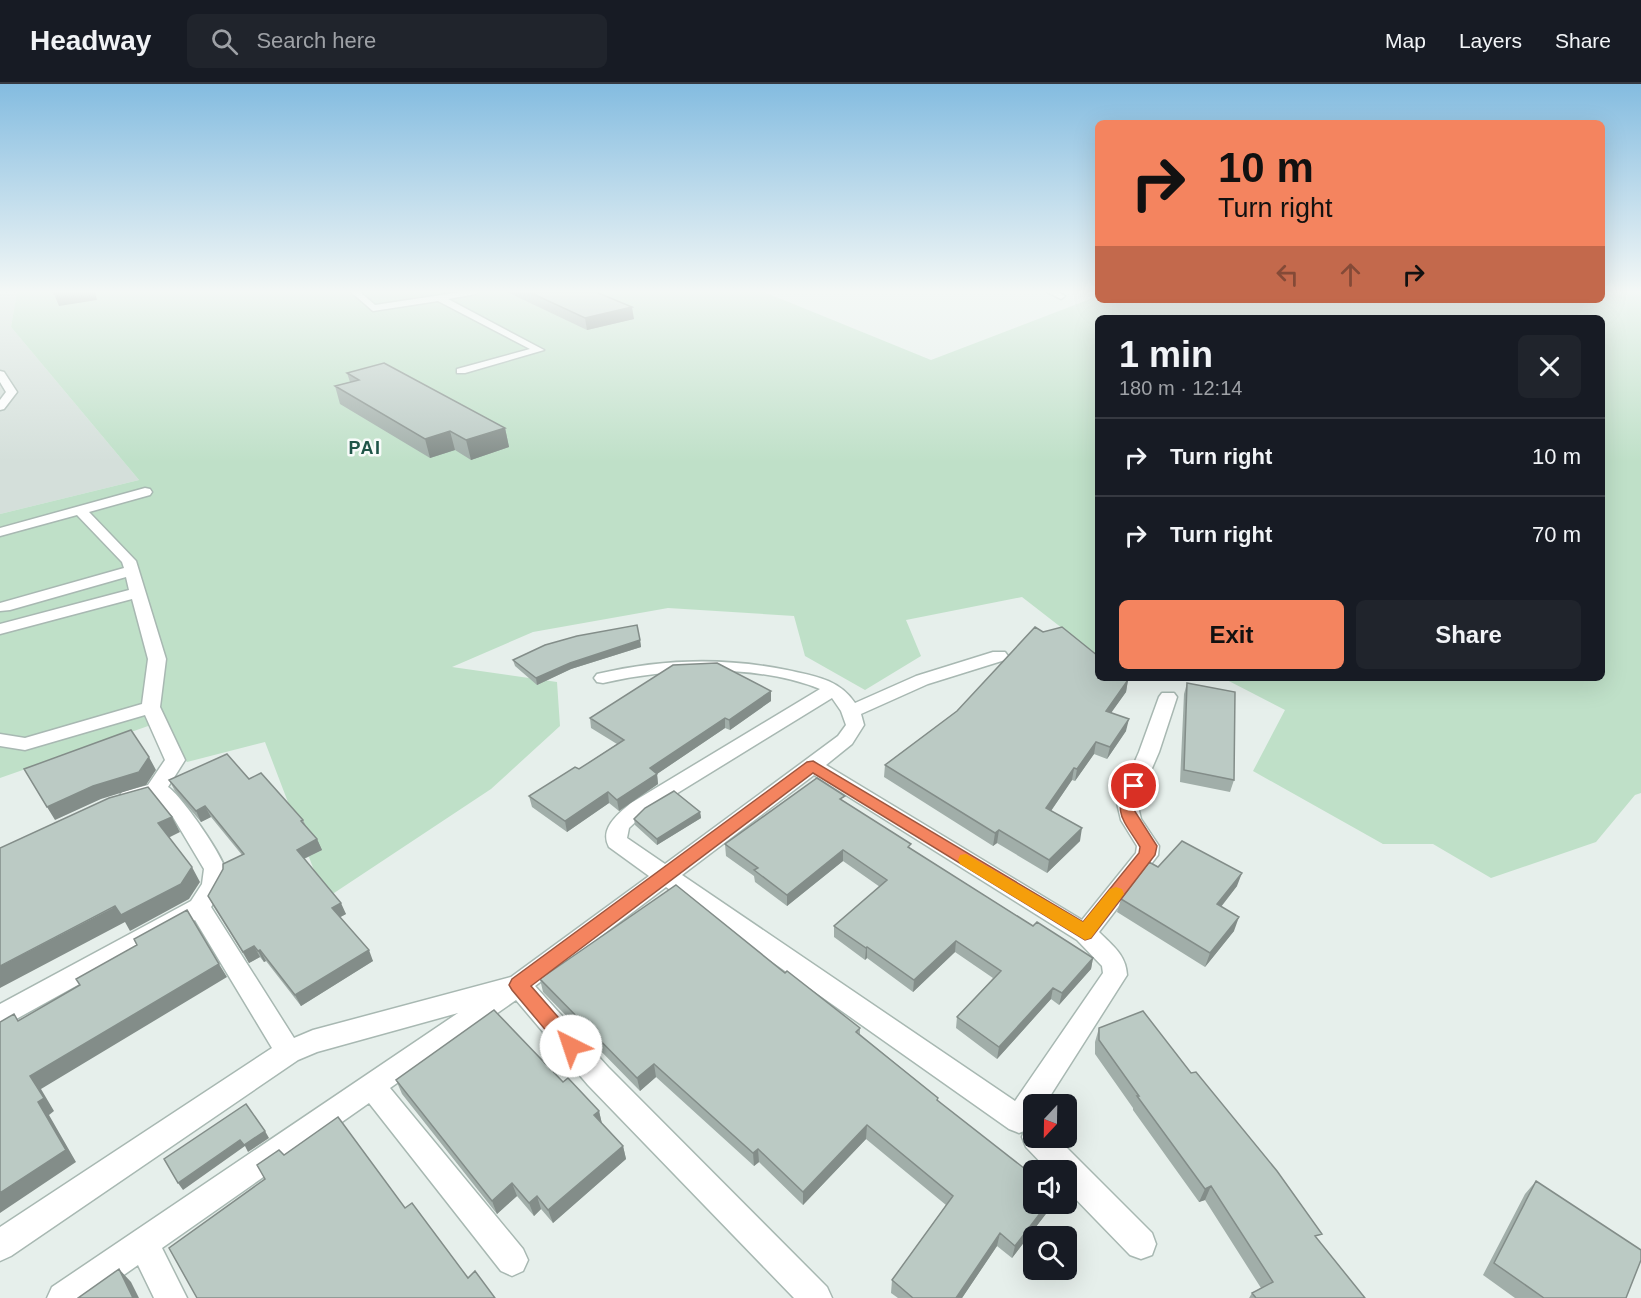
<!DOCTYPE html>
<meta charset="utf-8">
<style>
:root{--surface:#171b24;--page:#20242c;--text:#f1f3f6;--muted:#9ea1a6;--line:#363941;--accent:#f4845f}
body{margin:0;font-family:Arial,sans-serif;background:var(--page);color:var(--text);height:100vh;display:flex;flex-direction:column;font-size:22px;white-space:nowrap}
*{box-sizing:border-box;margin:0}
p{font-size:20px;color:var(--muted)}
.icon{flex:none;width:33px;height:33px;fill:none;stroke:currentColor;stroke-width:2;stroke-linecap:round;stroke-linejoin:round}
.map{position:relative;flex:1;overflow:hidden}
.details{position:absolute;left:1095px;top:231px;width:510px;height:366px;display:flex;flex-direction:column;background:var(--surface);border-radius:9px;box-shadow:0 6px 24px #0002}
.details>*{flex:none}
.top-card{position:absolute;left:1095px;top:36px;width:510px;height:183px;border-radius:9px;box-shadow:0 6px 24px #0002;background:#f4845f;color:#111;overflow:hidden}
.needle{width:39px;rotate:202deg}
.buttons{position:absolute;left:1023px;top:1010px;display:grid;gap:12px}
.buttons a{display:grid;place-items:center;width:54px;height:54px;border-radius:9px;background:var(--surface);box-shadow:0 6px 24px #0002;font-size:30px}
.pin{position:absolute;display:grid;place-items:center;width:51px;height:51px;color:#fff;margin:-26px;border:3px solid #fff;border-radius:50%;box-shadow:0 2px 6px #0007}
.me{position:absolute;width:66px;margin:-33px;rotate:319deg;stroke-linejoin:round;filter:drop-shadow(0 0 4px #0008)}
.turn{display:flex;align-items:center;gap:21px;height:126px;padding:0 24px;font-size:27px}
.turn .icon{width:78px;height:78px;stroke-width:2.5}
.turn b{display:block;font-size:42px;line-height:51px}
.lanes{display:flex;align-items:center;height:57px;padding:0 24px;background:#0003;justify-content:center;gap:30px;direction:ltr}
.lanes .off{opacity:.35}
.round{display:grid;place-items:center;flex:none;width:63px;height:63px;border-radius:9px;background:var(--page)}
.headline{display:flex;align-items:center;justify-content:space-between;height:102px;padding:0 24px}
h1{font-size:36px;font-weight:800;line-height:45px}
.primary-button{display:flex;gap:12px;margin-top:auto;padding:12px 24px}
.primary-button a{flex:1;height:69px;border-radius:9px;background:var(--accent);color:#111;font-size:24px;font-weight:800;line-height:69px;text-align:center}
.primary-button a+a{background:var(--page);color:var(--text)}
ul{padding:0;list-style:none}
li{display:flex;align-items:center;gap:18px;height:78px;padding:0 24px;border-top:2px solid var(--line)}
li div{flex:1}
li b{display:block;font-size:22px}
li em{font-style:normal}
header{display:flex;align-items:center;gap:36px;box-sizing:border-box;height:84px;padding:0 30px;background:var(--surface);border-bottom:2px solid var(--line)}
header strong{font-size:28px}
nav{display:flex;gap:33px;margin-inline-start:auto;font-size:21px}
.search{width:420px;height:54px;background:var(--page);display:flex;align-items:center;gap:15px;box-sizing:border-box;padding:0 21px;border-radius:9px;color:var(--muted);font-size:22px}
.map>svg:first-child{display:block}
.built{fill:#d4dfda}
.green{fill:#bfe0c8}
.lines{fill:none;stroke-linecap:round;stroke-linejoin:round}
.minor-casing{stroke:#a8b8b2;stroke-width:3}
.minor{fill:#fff;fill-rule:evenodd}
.wall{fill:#a1aea9}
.shaded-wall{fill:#838d89}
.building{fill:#bbcac4;stroke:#838d89;stroke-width:1.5}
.route{fill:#f4845f;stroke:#9f563e;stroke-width:1.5}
.slow{fill:#f59e0b}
.labels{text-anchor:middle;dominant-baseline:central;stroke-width:5;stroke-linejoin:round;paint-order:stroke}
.far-district-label{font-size:18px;font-weight:bold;letter-spacing:1.5px;fill:#1f5548;stroke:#f7fbf9}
</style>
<header>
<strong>Headway</strong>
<div class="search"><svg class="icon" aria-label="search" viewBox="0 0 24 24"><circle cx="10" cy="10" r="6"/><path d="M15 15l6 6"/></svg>Search here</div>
<nav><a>Map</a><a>Layers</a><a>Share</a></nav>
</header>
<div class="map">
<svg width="1641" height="1214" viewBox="0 0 1641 1214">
<rect width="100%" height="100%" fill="#e6efeb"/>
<path class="built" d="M0 208H17L11 243 139 396 0 430Z"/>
<path class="green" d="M17 208H764L931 276 1098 212V216H1602V208H1641V709L1635 711 1596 758 1491 794 1433 760H1383L1253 687 1285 626 1223 594H1602V234H1098V572L1022 513 906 536 921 572 865 606 805 572 794 532 668 524 533 548 452 583 557 598 560 642 491 705 325 815 265 658 187 678 151 641 0 694V430L139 396 11 243Z"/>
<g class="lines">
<defs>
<path id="minor" d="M351 208H360L375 221 461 208H477L476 210 448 215 544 266 465 289H457V285L530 265 438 217 373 227Z
M1047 208H1058L1065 212 1061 215Z
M0 287 4 288 17 308 4 325 0 326V316L6 308 0 298Z
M145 404 150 405 152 408 150 411 89 428 136 477 166 575 160 623 185 676 168 703C180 710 226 775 226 789 227 801 218 813 211 823L294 954 313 946 511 893 649 792 609 763C599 745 618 730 631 719L820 605C754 579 670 584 603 599L597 598 594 594 597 590C660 575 724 573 787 586 814 592 839 595 855 619L916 592 993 568H1005L1008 572 1005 576 928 600 861 630 864 641 852 660 826 681 1082 836 1136 769 1137 762 1121 736 1117 719 1139 668 1159 613 1162 609H1174L1177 613 1159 668 1137 719 1141 735 1159 762 1158 771 1099 848C1113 862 1126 871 1127 891L1045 1020H1034L1032 1041 1034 1040V1053H1056L1152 1149 1156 1160 1152 1171 1141 1175 1130 1171 1066 1105V1086H1048L1026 1063 1022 1053 1024 1047 1019 1049 1009 1045 666 803 535 902 608 983 827 1203 832 1214H794L588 1001 516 916 390 1004 523 1165 528 1176 523 1187 512 1192 501 1187 369 1019 162 1164 187 1214H154L138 1181 91 1214H47L52 1203 458 929 317 968 298 976 11 1172 0 1177V1143L272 964 195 836 0 944V920L191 817 202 800 204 785 173 733 157 716C145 715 133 721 122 718L119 713 122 708 148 701 165 676 145 631 25 666 0 662V650L25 654 142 620 148 575 132 515 0 550V540L129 506 126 493 10 526 0 527V519L124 484 122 478 77 431 0 452V444ZM832 614 841 627 846 641 838 652 665 780 627 754 629 744 645 729ZM814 691 1077 856 1102 882 1103 889 1015 1017 682 791Z"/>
</defs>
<use href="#minor" class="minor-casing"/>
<use href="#minor" class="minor"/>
</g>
<path class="wall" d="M507 208H596L634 235 587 246Z
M347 289 505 344 509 363 471 376 455 366 430 374 340 320 335 302 350 298Z
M1043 548 1128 596 1126 608 1111 628 1126 647 1107 675 1094 670 1075 697 1072 696 1051 727 1080 757 1047 789 997 759 993 762 884 693 885 681 957 627Z
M640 556 641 563 571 585 537 601 515 582 513 576Z
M1187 599 1234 696 1230 708 1180 698 1184 610Z
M771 617 730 646 725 644 657 690 658 700 619 727 609 719 567 748 532 723 529 712 579 685 617 660 591 644 590 634Z
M249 695 303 736 306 742 317 755 322 766 304 775 346 830 340 833 373 877 301 922 266 877 264 878 260 873 249 879 214 823 208 812 242 771 211 733 201 738 175 707 169 696Z
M844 717 911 765 1033 842 1093 874 1091 885 1059 921 1051 915 997 975 956 944 957 933 993 894 955 868 913 908 867 874 865 876 834 853V842L880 803 843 777 787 822 755 798 754 792 726 772 725 760Z
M700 728 701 734 657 761 635 741 634 735Z
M1158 783 1237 802 1221 823 1234 847 1205 883 1117 828 1121 815Z
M785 889 860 944V950L938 1014V1017L1052 1122 1012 1174 997 1162 962 1214H898L891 1209 892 1196 946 1121 866 1055 803 1121 759 1078 754 1082 656 993 640 1007 543 908 540 895Z
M1099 944 1318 1156 1365 1214H1249L1252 1209 1261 1204 1205 1116 1199 1118 1133 1026V1024L1095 970V958Z
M396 996 563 998 599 1027 602 1040 623 1062 626 1075 553 1139 541 1125 534 1132 517 1112 497 1130 402 1010Z
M1536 1097 1626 1214H1515L1483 1191 1525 1110Z"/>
<path class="shaded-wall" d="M72 208H95L97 216 59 222 54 210Z
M632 223 634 235 587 246 585 234Z
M505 344 509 363 471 376 466 356Z
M450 347 455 366 430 374 425 355Z
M640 556 641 563 571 585 537 601 536 594 570 579Z
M1128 596 1126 608 1104 639 1106 627Z
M771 607V617L730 646 729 636Z
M725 634V644L657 690 658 700 619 727 617 716 650 684Z
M1129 635 1126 647 1107 675 1110 663Z
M1096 658 1094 670 1075 697 1077 685Z
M149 673 156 686 146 701 101 715 55 736 47 723Z
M1074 684 1072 696 1044 737 1046 724Z
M608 708 609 719 567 748 565 737Z
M205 722 211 733 201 738 196 727Z
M700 728 701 734 657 761V755Z
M172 733 180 748 166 755 158 739Z
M1082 744 1080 757 1047 789 1049 776Z
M999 746 997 759 993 762 995 749Z
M317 755 322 766 301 776 297 766Z
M843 766V777L787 822V811Z
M192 783 200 798 189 815 130 847 125 838 0 904V882Z
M1242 789 1237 802 1212 834 1217 820Z
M341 819 346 830 337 835 332 824Z
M1239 833 1234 847 1205 883 1210 869Z
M956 857 955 868 913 908 914 896Z
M254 862 260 873 249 879 243 868Z
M867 863V874L865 876 866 864Z
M260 866 266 877 264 878 258 867Z
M369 866 373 877 301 922 295 911Z
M1093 874 1091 885 1059 921 1062 909Z
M219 880 227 893 41 1005 54 1027 49 1031 76 1078 0 1129V1109L30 992Z
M1053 904 1051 915 997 975 999 963Z
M654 980 656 993 640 1007 637 994Z
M599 1027 602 1040 594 1031Z
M867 1041 866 1055 803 1121V1108Z
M265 1047 269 1054 248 1068 245 1062 183 1106 178 1099 240 1056Z
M623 1062 626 1075 553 1139 548 1126Z
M758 1065 759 1078 754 1082 753 1069Z
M512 1099 517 1112 497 1130 492 1117Z
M1211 1102 1205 1116 1199 1118 1205 1105Z
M537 1112 541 1125 534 1132 529 1119Z
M1048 1119H1053L1052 1122 1012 1174 1015 1162Z
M1000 1149 997 1162 962 1214H956Z
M119 1185 131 1198 139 1214H133Z"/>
<path class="building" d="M53 208H72L54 210Z
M529 208H596L632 223 585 234Z
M384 279 505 344 466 356 450 347 425 355 335 302 359 296 347 289Z
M637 541 640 556 570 579 536 594 513 576 545 561 577 552Z
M1035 543 1043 548 1062 543 1098 572V594H1125L1128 596 1106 627 1129 635 1110 663 1096 658 1077 685 1074 684 1046 724 1082 744 1049 776 999 746 995 749 885 681 957 627Z
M717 579 771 607 729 636 725 634 650 684 657 690 617 716 608 708 565 737 529 712 575 683 579 685 624 656 590 634 673 581Z
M1187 599 1235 608 1234 696 1184 686Z
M131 646 149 673 139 688 93 702 47 723 24 685Z
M227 670 249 695 261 689 303 736 301 737 317 755 297 766 341 819 332 824 369 866 295 911 260 866 258 867 254 862 243 868 208 812 223 785V780L244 770 205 722 196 727 169 696Z
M817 694 845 712 840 715 911 760 908 763 1033 842 1037 838 1093 874 1062 909 1053 904 999 963 957 933 1001 887 956 857 914 896 867 863 866 864 834 842 887 796 843 766 787 811 754 786 758 784 725 760Z
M148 703 172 733 158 739 192 783 181 800 121 831 115 822 0 882V764L109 714Z
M674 707 700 728 657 755 634 735 645 724Z
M1182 757 1242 789 1217 820 1239 833 1210 869 1121 815 1149 778 1158 783Z
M676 801 785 889 787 887 860 944 856 948 938 1014 937 1016 1034 1092V1119H1048L1015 1162 1000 1149 956 1214H913L892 1196 953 1112 867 1041 803 1108 758 1065 753 1069 654 980 637 994 540 895Z
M187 826 219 880 30 992 44 1014 38 1018 66 1066 0 1109V938L14 930 18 937 80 901 76 895 137 861 134 855Z
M494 926 563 998 568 994 599 1027 594 1031 623 1062 548 1126 537 1112 529 1119 512 1099 492 1117 396 996Z
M1143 927 1191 989 1196 988 1277 1087 1322 1150 1315 1152 1365 1214H1256L1252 1209 1273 1198 1211 1102 1205 1105 1137 1012H1139L1099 956V944Z
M246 1020 265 1047 244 1061 240 1056 178 1099 164 1075Z
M338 1033 405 1124 412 1119 468 1194 475 1187 495 1214H197L169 1164 265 1095 257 1081 279 1066 284 1071Z
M1536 1097 1641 1166V1176L1626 1214H1544L1494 1179Z
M119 1185 133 1214H78Z"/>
<linearGradient id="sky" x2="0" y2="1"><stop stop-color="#84bce0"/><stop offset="0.55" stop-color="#f4f8f6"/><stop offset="1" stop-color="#f4f8f6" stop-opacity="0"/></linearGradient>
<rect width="1641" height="378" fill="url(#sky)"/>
<path class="route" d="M813 677 1083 838 1139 769 1140 763C1124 736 1111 729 1129 698H1140L1142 702 1134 726 1157 762 1155 771 1091 854 1085 856 813 689 531 902 578 956 581 962 578 968 571 971 564 968 512 906 509 901 512 895 807 678Z"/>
<path class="slow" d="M966 770 1083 838 1110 805 1116 803 1122 805 1124 810 1091 854 1085 856 960 780 958 776 960 771Z"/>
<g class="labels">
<g class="far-district-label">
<text x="365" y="364">PAI</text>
</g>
</g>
</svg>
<div class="buttons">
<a><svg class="needle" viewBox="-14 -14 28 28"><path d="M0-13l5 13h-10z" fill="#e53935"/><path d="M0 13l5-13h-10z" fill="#9ea1a6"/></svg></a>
<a><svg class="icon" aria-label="sound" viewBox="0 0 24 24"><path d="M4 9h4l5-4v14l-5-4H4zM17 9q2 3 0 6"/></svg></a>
<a><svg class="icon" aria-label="search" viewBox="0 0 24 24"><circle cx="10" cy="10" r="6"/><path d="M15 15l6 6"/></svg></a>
</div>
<div class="pin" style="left:1134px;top:702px;background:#d93025"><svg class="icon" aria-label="arrive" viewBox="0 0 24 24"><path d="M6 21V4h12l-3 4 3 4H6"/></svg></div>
<svg class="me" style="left:571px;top:962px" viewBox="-20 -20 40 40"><circle r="19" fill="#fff"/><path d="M0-13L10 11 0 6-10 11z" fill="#f4845f"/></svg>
<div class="top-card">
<div class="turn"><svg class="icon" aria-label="right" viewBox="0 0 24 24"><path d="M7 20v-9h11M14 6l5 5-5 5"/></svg><div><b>10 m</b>Turn right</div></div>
<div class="lanes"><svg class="icon off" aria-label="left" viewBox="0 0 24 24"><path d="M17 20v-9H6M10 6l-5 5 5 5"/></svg><svg class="icon off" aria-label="ahead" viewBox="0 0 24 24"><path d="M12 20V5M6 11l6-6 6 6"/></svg><svg class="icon" aria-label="right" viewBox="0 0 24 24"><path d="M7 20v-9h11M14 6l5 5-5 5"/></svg></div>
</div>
<section class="details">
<div class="headline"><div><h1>1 min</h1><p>180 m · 12:14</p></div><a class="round"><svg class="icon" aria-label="close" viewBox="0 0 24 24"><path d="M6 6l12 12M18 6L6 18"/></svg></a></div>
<ul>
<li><svg class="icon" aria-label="right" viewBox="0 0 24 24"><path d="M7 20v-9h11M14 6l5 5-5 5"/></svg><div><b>Turn right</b></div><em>10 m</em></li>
<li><svg class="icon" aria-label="right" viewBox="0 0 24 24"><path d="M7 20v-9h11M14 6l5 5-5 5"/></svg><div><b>Turn right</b></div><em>70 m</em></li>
</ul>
<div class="primary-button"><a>Exit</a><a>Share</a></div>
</section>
</div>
